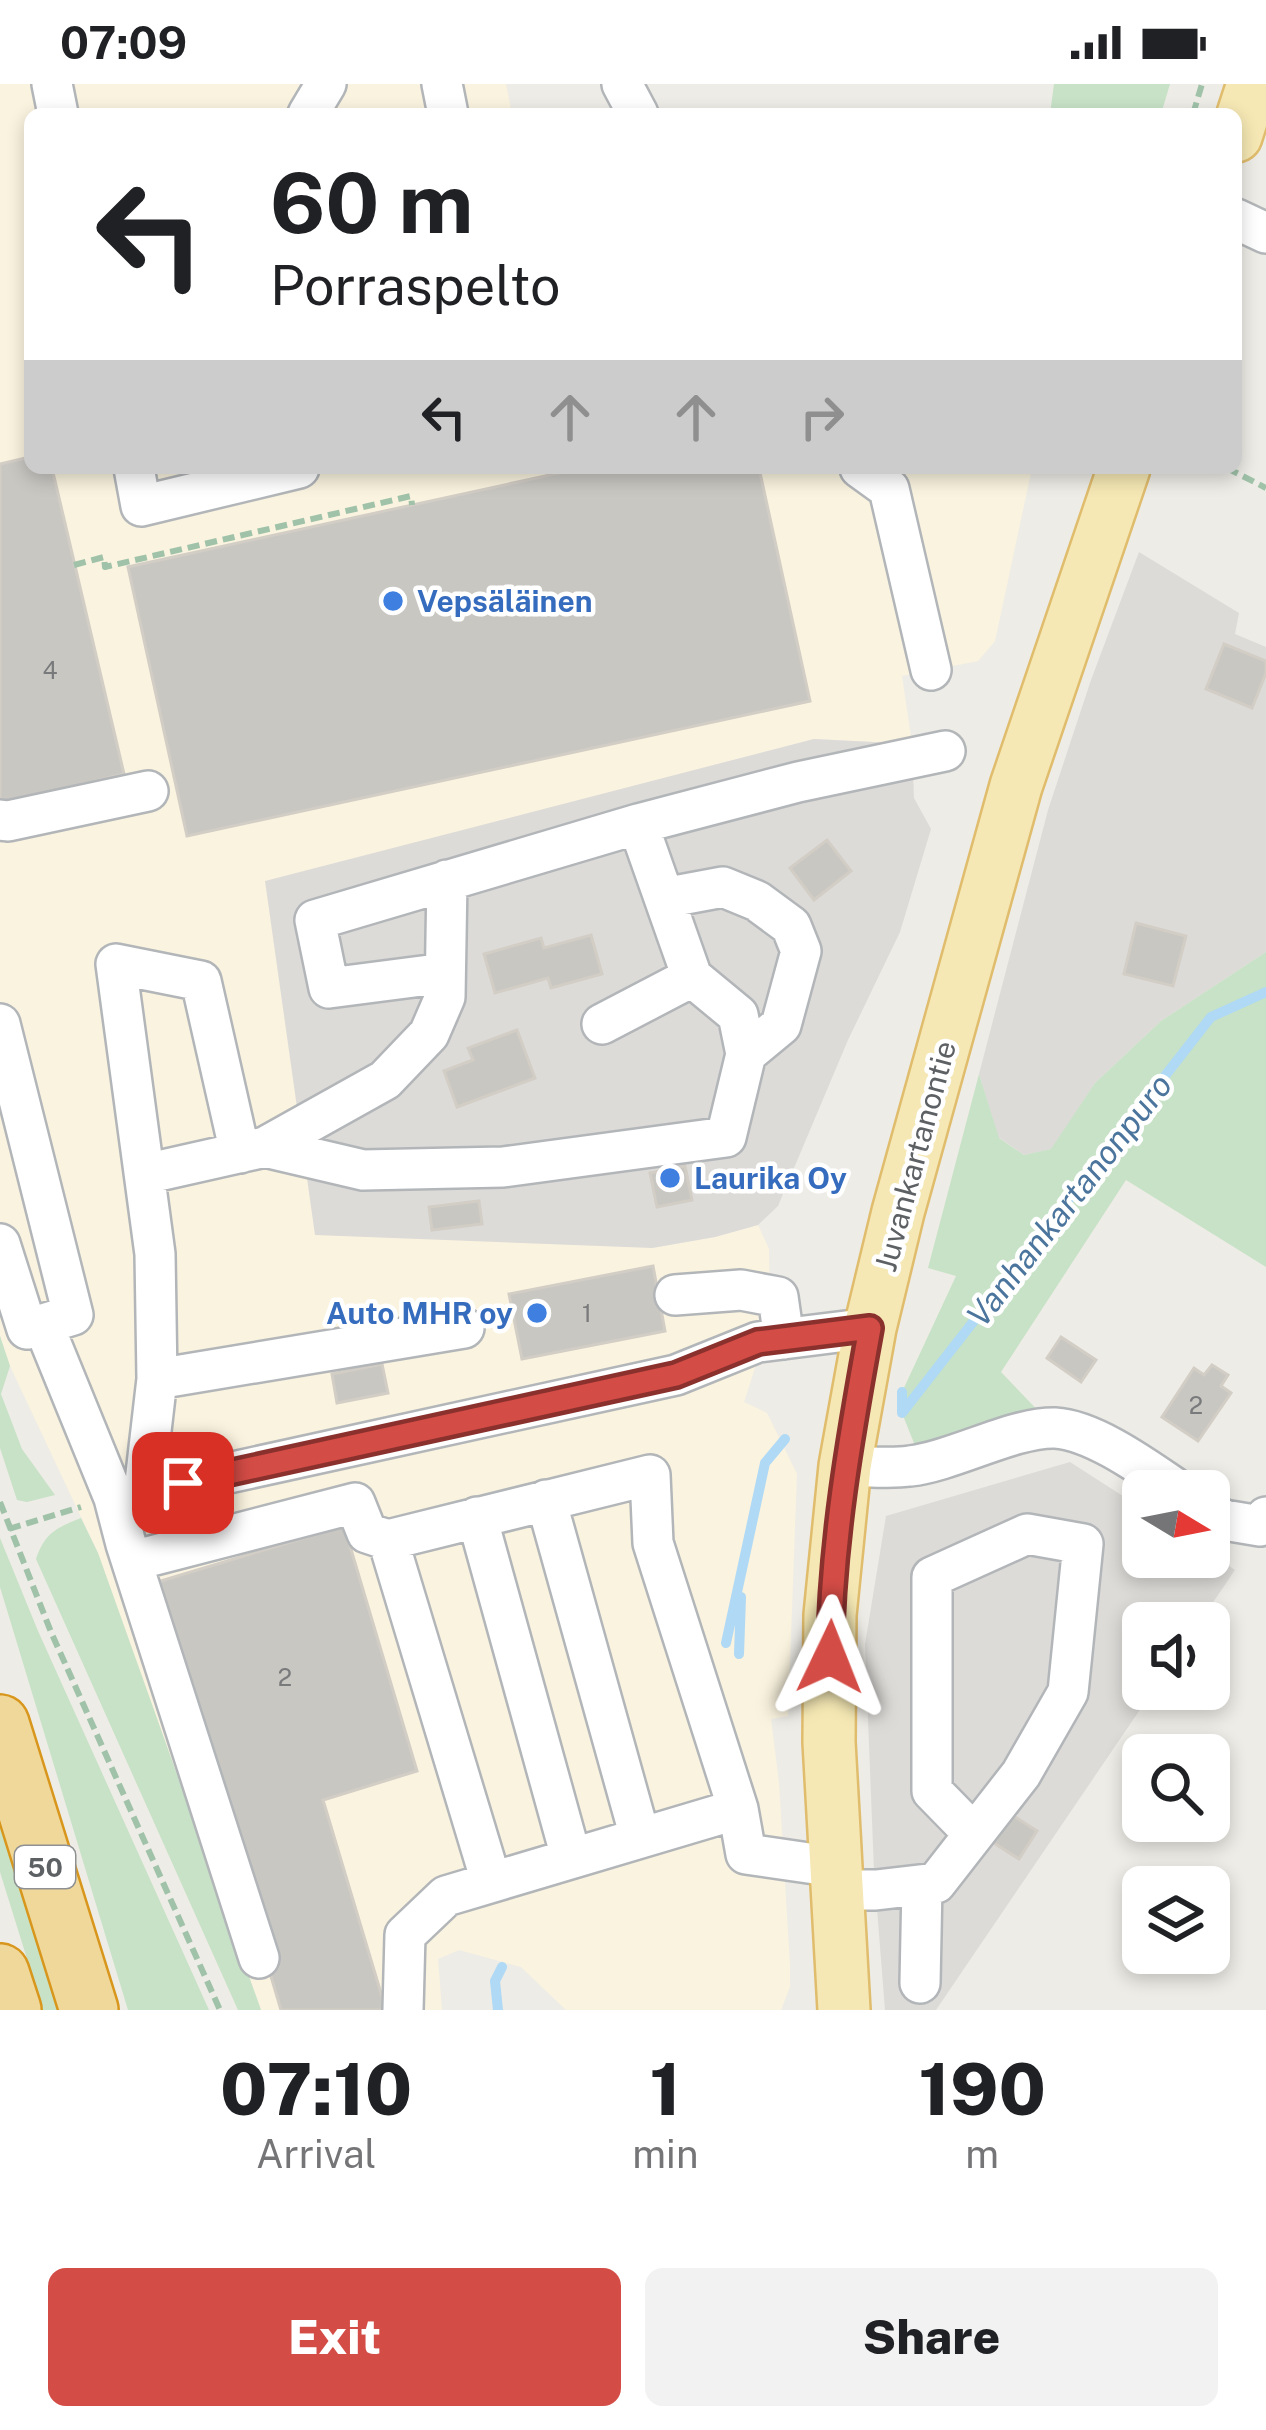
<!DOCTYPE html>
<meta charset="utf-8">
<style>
:root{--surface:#fff;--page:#f2f2f2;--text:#202124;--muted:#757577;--accent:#d44c46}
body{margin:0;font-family:"Public Sans",sans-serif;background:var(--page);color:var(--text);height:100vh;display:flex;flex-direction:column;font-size:45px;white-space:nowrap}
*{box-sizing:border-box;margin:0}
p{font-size:39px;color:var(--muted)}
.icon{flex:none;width:66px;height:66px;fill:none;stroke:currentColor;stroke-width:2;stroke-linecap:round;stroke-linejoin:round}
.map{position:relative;height:1926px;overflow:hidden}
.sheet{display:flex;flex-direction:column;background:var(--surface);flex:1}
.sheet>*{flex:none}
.guide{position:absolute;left:24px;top:24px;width:1218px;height:366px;border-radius:18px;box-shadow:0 6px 18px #0003;background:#fff;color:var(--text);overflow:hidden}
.needle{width:78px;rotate:100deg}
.tools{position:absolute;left:1122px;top:1386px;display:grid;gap:24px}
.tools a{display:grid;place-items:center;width:108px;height:108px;border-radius:18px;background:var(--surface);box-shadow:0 6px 18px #0003;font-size:60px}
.pin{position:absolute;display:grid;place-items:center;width:102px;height:102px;color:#fff;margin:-51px;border-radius:24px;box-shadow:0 6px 18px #0006}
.me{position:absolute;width:132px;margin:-66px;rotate:2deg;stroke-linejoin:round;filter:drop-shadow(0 0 9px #0008)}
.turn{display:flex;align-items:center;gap:42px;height:252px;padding:0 48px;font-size:54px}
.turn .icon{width:156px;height:156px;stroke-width:2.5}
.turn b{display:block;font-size:84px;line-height:102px}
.lanes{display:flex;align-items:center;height:114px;padding:0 48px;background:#0003;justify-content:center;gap:60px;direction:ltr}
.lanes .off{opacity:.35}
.eta{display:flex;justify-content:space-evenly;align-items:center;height:204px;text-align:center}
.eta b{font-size:72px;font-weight:800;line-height:84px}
.cta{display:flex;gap:24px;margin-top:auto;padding:24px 48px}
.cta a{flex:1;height:138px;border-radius:18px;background:var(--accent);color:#fff;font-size:48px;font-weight:800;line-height:138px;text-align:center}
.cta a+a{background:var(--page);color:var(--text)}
.status{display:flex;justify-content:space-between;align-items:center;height:84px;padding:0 60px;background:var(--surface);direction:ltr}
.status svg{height:33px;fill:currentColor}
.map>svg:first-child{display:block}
.commercial{fill:#faf3df}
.industrial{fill:#dddbd8}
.green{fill:#c7e2c6}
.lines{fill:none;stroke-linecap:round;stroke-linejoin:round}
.stream{stroke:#afd9f5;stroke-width:10}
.building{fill:#c9c7c2;stroke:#d2cdc5;stroke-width:3}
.minor-casing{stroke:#b3b6b9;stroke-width:44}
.major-casing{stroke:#e0bc6d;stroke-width:56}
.highway-casing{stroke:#d8971c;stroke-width:62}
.path{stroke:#9fc2a9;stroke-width:6;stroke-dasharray:12 6;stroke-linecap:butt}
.minor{stroke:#fff;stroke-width:39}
.major{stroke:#f5e8b4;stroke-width:51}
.highway{stroke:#f0d89b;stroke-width:57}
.route-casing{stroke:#8a312e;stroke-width:30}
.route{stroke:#d44c46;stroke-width:21}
.shop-dot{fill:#3f7fe0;stroke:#fff;stroke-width:4.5}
.labels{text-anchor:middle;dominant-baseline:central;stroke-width:9;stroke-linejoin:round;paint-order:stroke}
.number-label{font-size:24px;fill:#797a7c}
.shield{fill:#fff;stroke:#8e9092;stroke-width:3}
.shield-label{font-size:27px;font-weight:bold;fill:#5e6164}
.shop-label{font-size:30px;font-weight:bold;fill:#366cbe;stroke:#fff;text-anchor:start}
.street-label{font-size:30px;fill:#5e6164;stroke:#fff}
.water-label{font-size:33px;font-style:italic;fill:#4b759c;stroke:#fff}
</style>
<div class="status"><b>07:09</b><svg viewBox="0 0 49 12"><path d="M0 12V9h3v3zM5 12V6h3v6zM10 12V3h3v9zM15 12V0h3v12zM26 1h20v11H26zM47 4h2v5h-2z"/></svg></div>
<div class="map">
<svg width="1266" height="1926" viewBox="0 0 1266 1926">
<rect width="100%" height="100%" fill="#eeece6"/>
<path class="commercial" d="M0 0H506L512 30H30V384H1032L995 557 978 577 902 592 912 660 814 655 265 798 652 1164 715 1153 758 1141 769 1165 770 1237 744 1318 767 1329 797 1390 788 1632 771 1635 779 1699 790 1881V1903L781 1926H566L521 1883 459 1866 438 1875 442 1926H261L98 1469 10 1282 0 1252Z"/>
<path class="industrial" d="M1139 468 1239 529 1235 550 1266 563V868L1161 937 1095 999 1052 1065 1024 1071 998 1053 979 990 1048 726 1091 596Z
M814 655 912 660 914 714 931 745 900 848 848 956 778 1122 758 1141 715 1153 652 1164 315 1151 265 797Z
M1070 1378 1143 1425V1473H1209V1468L1235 1486 1199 1539H1143V1605H1154L936 1926H885L874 1787 865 1560 886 1432Z"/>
<path class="green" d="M1054 0H1170L1161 30H1050Z
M1266 868V1183L1126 1096 1001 1288 1045 1334 918 1369 902 1329V1308L956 1192 928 1184 979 990 999 1054 1024 1071 1051 1065 1095 999 1161 937Z
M0 1252 10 1282 1 1310 22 1365 55 1411 27 1418 17 1416 0 1364Z
M81 1434 98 1469 261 1926H238L36 1475C45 1449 56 1444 81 1434Z
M0 1454 38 1547 209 1926H128L0 1503Z
M0 1741 50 1901 58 1926H43L0 1788Z"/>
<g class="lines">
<path class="stream" d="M902 1308V1329L1211 933 1266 908
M726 1559 765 1379 785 1355
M739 1570 741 1513
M498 1926 495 1897 502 1883"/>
</g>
<path class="building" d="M30 373V384H52L124 690 0 720V380Z
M582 384H759L810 617 187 752 128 483Z
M1224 560 1266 577V589L1252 624 1206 605Z
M827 756 851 787 814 816 790 784Z
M1136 839 1186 852 1173 902 1124 890Z
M591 851 602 890 551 904 548 894 495 909 484 870 541 854 544 864Z
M517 946 535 994 457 1023 444 987 473 976 468 964Z
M685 1082 692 1116 657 1123 650 1089Z
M479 1117 482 1140 432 1146 429 1123Z
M653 1182 665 1247 522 1275 509 1210Z
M1061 1253 1096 1276 1081 1298 1047 1274Z
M382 1280 388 1309 337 1319 332 1290Z
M1212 1281 1228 1291 1221 1302 1231 1309 1198 1357 1162 1333 1194 1284 1204 1291Z
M344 1442 417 1687 323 1716 386 1926H281L154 1499Z
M1012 1731 1037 1747 1019 1775 994 1759Z"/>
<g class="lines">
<defs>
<path id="minor" d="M52 0 58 30
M442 0 448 30
M622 0 638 30
M308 30 326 0
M1236 135 1266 149
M134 384 141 422 299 384
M860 384 889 405 931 586
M0 736 8 737 148 707
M664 814 723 803 757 817 791 842 801 867 781 941 746 970
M445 889 329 904 315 836 638 740 798 698 945 667
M0 940 73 1231 27 1245 0 1160
M602 940 692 893
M265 1063 363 1086 503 1083 726 1053 746 970 738 931 692 893 638 740
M145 1090 265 1063 385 996 429 950 445 913 447 796
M675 1211 741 1206 778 1213 784 1255
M43 1240 114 1414 126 1460 259 1874
M157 1295 464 1244
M845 1382C866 1382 889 1385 910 1382 954 1377 1013 1343 1055 1344 1094 1346 1148 1386 1179 1407
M144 1407 157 1295 155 1170 116 880 201 897 240 1069
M114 1414 676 1291 758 1258 870 1244
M546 1416 640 1753
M1209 1427 1224 1436 1260 1442 1266 1433
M477 1433 571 1773
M132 1477 355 1419 367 1449 388 1456
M491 1797 388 1456 650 1391 653 1459 738 1725 746 1770 836 1783
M837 1806H876L936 1799 1021 1690 1068 1608 1083 1460 1027 1450 932 1493V1707L974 1750
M920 1899 922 1801
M403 1926 405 1851 446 1812 738 1725"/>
<path id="major" d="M1236 52 1253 0
M844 1926 829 1658 830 1531 845 1382 870 1244 898 1128 1016 702 1124 384"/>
<path id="highway" d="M0 1640 89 1926
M0 1889 12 1926"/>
</defs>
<use href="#minor" class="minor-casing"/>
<use href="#major" class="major-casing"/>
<use href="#highway" class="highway-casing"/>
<path class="path" d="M1193 30 1202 0
M1227 384 1266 404
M74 481 104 473 105 483 411 412 412 421
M0 1418 51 1548 220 1926
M9 1445 81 1423"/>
<use href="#minor" class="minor"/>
<use href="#major" class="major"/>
<use href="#highway" class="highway"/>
</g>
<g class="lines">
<defs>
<path id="route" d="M183 1399 676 1291 758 1258 870 1244C850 1353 831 1462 830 1573"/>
</defs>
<use href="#route" class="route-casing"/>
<use href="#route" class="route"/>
</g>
<g class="shop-dot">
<circle cx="393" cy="517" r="12"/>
<circle cx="670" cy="1094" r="12"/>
<circle cx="537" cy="1229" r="12"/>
</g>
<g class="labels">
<g class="number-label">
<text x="50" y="586">4</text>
<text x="587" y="1229">1</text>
<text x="1196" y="1321">2</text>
<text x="285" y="1593">2</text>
</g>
<rect class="shield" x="15" y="1762" width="60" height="42" rx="9"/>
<g class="shield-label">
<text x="45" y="1783">50</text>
</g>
<g class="shop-label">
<text x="417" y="517">Vepsäläinen</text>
<text x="694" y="1094">Laurika Oy</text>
<text x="513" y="1229" text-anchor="end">Auto MHR oy</text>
</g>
<g class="street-label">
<text transform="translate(915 1072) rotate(-75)">Juvankartanontie</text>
</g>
<g class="water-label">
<text transform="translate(1069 1116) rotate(-52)">Vanhankartanonpuro</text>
</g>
</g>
</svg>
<div class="tools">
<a><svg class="needle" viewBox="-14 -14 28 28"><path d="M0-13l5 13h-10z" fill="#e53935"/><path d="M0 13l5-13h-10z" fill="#757577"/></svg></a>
<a><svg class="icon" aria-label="sound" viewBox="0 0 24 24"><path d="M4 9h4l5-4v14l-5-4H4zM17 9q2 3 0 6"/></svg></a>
<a><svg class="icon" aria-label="search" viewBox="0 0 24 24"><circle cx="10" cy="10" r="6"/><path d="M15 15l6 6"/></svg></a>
<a><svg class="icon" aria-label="layers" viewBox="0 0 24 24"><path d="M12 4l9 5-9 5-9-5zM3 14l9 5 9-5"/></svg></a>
</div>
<div class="pin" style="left:183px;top:1399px;background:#d93025"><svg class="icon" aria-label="arrive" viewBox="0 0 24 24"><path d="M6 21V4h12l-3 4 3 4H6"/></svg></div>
<svg class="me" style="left:830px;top:1573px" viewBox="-20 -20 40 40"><path d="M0-17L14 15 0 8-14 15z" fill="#d44c46" stroke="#fff" stroke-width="4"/></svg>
<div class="guide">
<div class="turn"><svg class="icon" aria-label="left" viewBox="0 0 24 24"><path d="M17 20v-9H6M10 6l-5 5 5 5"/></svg><div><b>60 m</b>Porraspelto</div></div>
<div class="lanes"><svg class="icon" aria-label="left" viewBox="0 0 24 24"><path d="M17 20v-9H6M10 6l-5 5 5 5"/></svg><svg class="icon off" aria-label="ahead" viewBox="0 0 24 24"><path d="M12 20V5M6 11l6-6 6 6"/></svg><svg class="icon off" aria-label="ahead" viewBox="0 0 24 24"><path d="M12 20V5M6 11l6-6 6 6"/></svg><svg class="icon off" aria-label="right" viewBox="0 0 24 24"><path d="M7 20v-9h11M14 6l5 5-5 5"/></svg></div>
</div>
</div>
<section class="sheet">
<div class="eta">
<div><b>07:10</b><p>Arrival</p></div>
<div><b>1</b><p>min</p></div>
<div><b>190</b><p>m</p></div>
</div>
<div class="cta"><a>Exit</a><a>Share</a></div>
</section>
